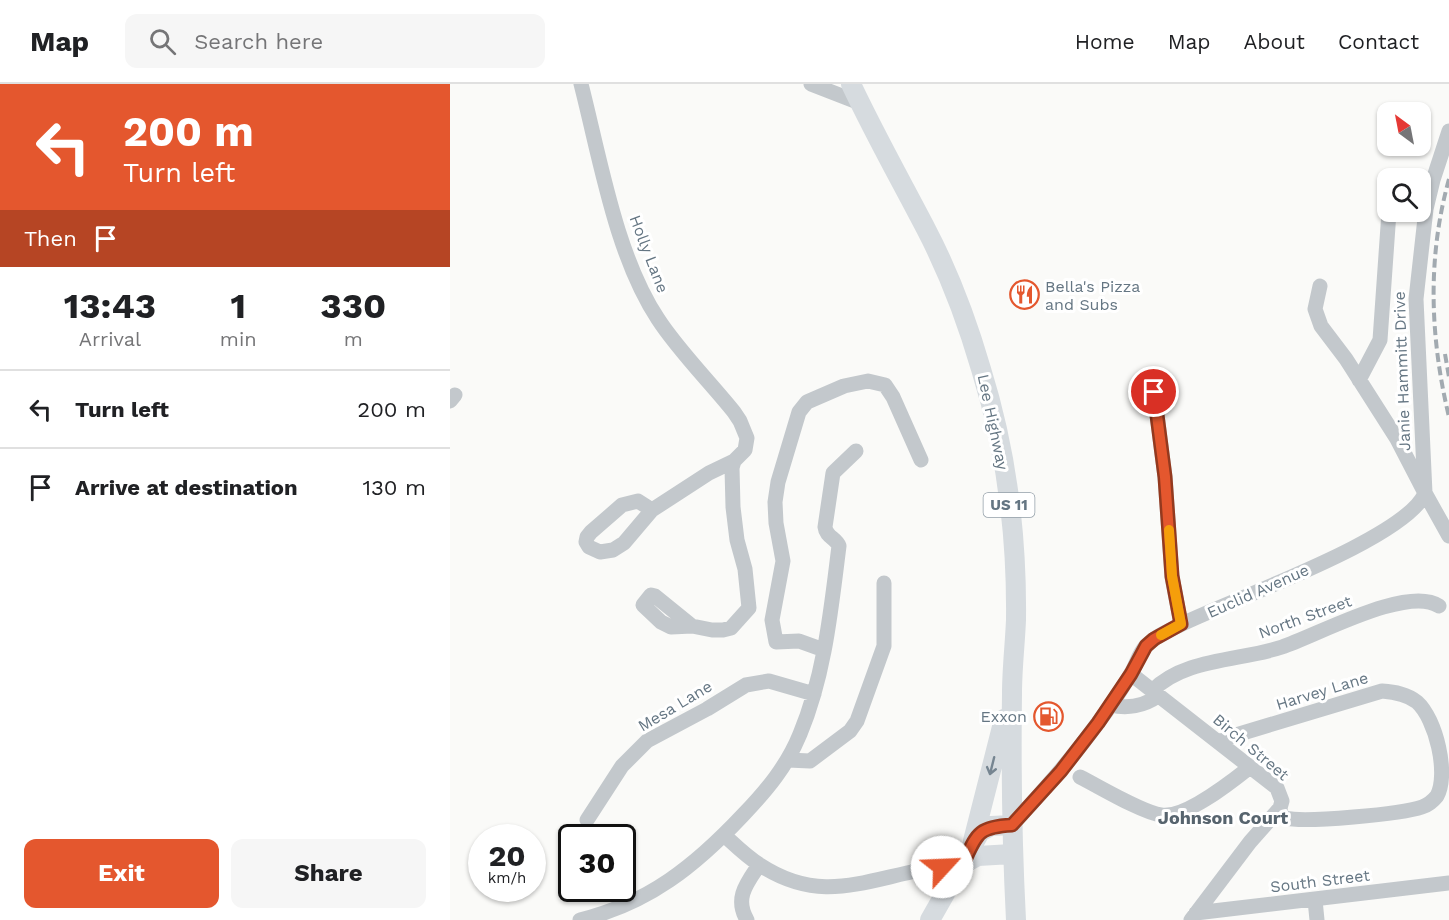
<!DOCTYPE html>
<style>
:root{--surface:#fff;--page:#f6f6f6;--text:#202124;--muted:#757577;--line:#e0e0e0;--accent:#e4572e}
body{margin:0;font-family:"Work Sans",sans-serif;background:var(--page);color:var(--text);height:100vh;display:flex;flex-direction:column;font-size:22px;white-space:nowrap}
*{box-sizing:border-box;margin:0}
p{font-size:20px;color:var(--muted)}
.icon{flex:none;width:33px;height:33px;fill:none;stroke:currentColor;stroke-width:2;stroke-linecap:round;stroke-linejoin:round}
.map{position:relative;flex:1;overflow:hidden}
.drawer{display:flex;flex-direction:column;background:var(--surface);width:450px}
.drawer>*{flex:none}
.banner{background:#e4572e;color:#fff;overflow:hidden}
.needle{width:39px;rotate:328deg}
.buttons{position:absolute;left:927px;top:18px;display:grid;gap:12px}
.buttons a{display:grid;place-items:center;width:54px;height:54px;border-radius:12px;background:var(--surface);box-shadow:0 2px 4px #0004;font-size:30px}
.speed{position:absolute;left:18px;top:740px;display:flex;gap:12px;font-size:30px;font-weight:700;text-align:center}
.speed>*{display:grid;place-content:center;width:78px;height:78px;border-radius:50%;background:var(--surface);box-shadow:0 2px 4px #0004;line-height:1}
.speed small{font-size:15px;font-weight:400}
.speed .limit{border:3px solid #111;border-radius:9px;background:#fff;color:#111}
.pin{position:absolute;display:grid;place-items:center;width:51px;height:51px;color:#fff;margin:-26px;border:3px solid #fff;border-radius:50%;box-shadow:0 2px 6px #0007}
.me{position:absolute;width:66px;margin:-33px;rotate:65deg;stroke-linejoin:round;filter:drop-shadow(0 0 4px #0008)}
.turn{display:flex;align-items:center;gap:21px;height:126px;padding:0 24px;font-size:27px}
.turn .icon{width:78px;height:78px;stroke-width:2.5}
.turn b{display:block;font-size:42px;line-height:51px}
.then{display:flex;align-items:center;height:57px;padding:0 24px;background:#0003;gap:12px;font-size:22px}
.eta{display:flex;justify-content:space-evenly;align-items:center;height:102px;text-align:center}
.eta b{font-size:36px;font-weight:700;line-height:42px}
.primary-button{display:flex;gap:12px;margin-top:auto;padding:12px 24px}
.primary-button a{flex:1;height:69px;border-radius:12px;background:var(--accent);color:#fff;font-size:24px;font-weight:700;line-height:69px;text-align:center}
.primary-button a+a{background:var(--page);color:var(--text)}
ul{padding:0;list-style:none}
li{display:flex;align-items:center;gap:18px;height:78px;padding:0 24px;border-top:2px solid var(--line)}
li div{flex:1}
li b{display:block;font-size:22px}
li em{font-style:normal}
header{display:flex;align-items:center;gap:36px;box-sizing:border-box;height:84px;padding:0 30px;background:var(--surface);border-bottom:2px solid var(--line)}
header strong{font-size:28px}
nav{display:flex;gap:33px;margin-inline-start:auto;font-size:21px}
.search{width:420px;height:54px;background:var(--page);display:flex;align-items:center;gap:15px;box-sizing:border-box;padding:0 21px;border-radius:12px;color:var(--muted);font-size:22px}
main{display:flex;flex:1;min-height:0}
.map>svg:first-child{display:block}
.lines{fill:none;stroke-linecap:round;stroke-linejoin:round}
.minor{stroke:#c3c8cc;stroke-width:15}
.major{stroke:#d6dbdf;stroke-width:20}
.rail{stroke:#a2aab0;stroke-width:4;stroke-dasharray:9 4.5;stroke-linecap:butt}
.oneway{stroke:#768591}
.route-casing{stroke:#94391e;stroke-width:15}
.route{stroke:#e4572e;stroke-width:10}
.slow{stroke:#f59e0b;stroke-width:10}
.labels{text-anchor:middle;dominant-baseline:central;stroke-width:6;stroke-linejoin:round;paint-order:stroke}
.shield{fill:#fff;stroke:#939fa8;stroke-width:1.5}
.shield-label{font-size:15px;font-weight:bold;fill:#657683}
.street-label{font-size:16px;fill:#657683;stroke:#fff}
.poi-label{font-size:16px;fill:#657683;stroke:#fff;text-anchor:start}
.neighbourhood-label{font-size:18px;font-weight:bold;fill:#57646e;stroke:#fff}
</style>
<header>
<strong>Map</strong>
<div class="search"><svg class="icon" aria-label="search" viewBox="0 0 24 24"><circle cx="10" cy="10" r="6"/><path d="M15 15l6 6"/></svg>Search here</div>
<nav><a>Home</a><a>Map</a><a>About</a><a>Contact</a></nav>
</header>
<main>
<section class="drawer">
<div class="banner">
<div class="turn"><svg class="icon" aria-label="left" viewBox="0 0 24 24"><path d="M17 20v-9H6M10 6l-5 5 5 5"/></svg><div><b>200 m</b>Turn left</div></div>
<div class="then">Then<svg class="icon" aria-label="arrive" viewBox="0 0 24 24"><path d="M6 21V4h12l-3 4 3 4H6"/></svg></div>
</div>
<div class="eta">
<div><b>13:43</b><p>Arrival</p></div>
<div><b>1</b><p>min</p></div>
<div><b>330</b><p>m</p></div>
</div>
<ul>
<li><svg class="icon" aria-label="left" viewBox="0 0 24 24"><path d="M17 20v-9H6M10 6l-5 5 5 5"/></svg><div><b>Turn left</b></div><em>200 m</em></li>
<li><svg class="icon" aria-label="arrive" viewBox="0 0 24 24"><path d="M6 21V4h12l-3 4 3 4H6"/></svg><div><b>Arrive at destination</b></div><em>130 m</em></li>
</ul>
<div class="primary-button"><a>Exit</a><a>Share</a></div>
</section>
<div class="map">
<svg width="999" height="836" viewBox="0 0 999 836">
<rect width="100%" height="100%" fill="#fafaf8"/>
<g class="lines">
<path class="minor" d="M131 0C150 74 166 172 208 235 228 266 260 298 284 328L290 337 297 354 295 366 284 377 259 389 202 426 174 459 163 466 150 468 139 463 136 458 137 453 141 448 172 421 188 417 202 426
M361 0 410 19
M999 47 983 96 976 125 966 215 975 409 999 452
M909 296 930 256 939 128
M704 308 715 393 722 493 731 540
M0 317 5 311
M242 542 205 512 201 511 193 521 211 538 221 543 242 542 262 546H273L281 544 299 524 295 485 287 456 283 423 282 384 284 377
M374 566 349 557 326 558 322 536 333 477 326 439 325 418 328 398 349 328 357 318 394 302 418 297 435 301 443 313 471 376
M681 590 827 704 832 717 830 724 800 758 741 836
M702 607C734 574 790 577 832 563 866 552 957 501 989 522
M661 621C677 625 694 622 708 612
M769 658 786 651 932 607C945 608 957 610 967 618 986 635 999 690 987 712 983 717 978 721 972 723 952 730 855 739 835 734L831 730 830 724
M338 676 360 677 400 647 407 637 434 562V499
M630 693C650 703 691 728 711 731 735 735 781 698 800 683
M137 736 172 682 197 657 257 625 296 601 319 597 364 610
M562 741C592 708 621 676 647 640 659 625 670 608 680 591 686 582 688 571 695 563 704 553 718 547 730 541 780 516 956 455 975 409L947 355 896 275 871 242 865 225 870 202
M274 751C286 762 297 773 310 781 368 819 410 798 471 786 485 783 499 782 513 780
M865 816 867 836
M746 829 999 799
M130 836C199 819 245 782 293 731 317 706 337 682 350 650 375 590 381 525 389 462 386 454 376 453 375 443L383 389 406 367
M297 836C284 814 297 799 309 781"/>
<path class="major" d="M401 0C424 49 451 97 476 145 499 189 517 237 531 285 556 365 567 452 566 536 565 560 562 585 562 609 561 685 562 760 566 836
M523 757 554 635
M513 780 528 772 562 770
M480 836 530 748 541 742 562 741"/>
<path class="rail" d="M999 95C977 174 980 254 999 333
M995 270 999 293"/>
</g>
<defs><path id="oneway-shaft" d="M-6 0H5M1.5-3L5.5 0L1.5 3" fill="none" stroke-width="1.6" stroke-linecap="round" stroke-linejoin="round" transform="scale(1.5)"/></defs>
<use class="oneway" href="#oneway-shaft" transform="translate(542 682) rotate(104)"/>
<g class="lines">
<defs>
<path id="route" d="M492 783 513 780C527 750 527 743 562 741L611 687 648 639 681 590 696 562 704 555 731 540 722 492 715 393 704 308"/>
</defs>
<use href="#route" class="route-casing"/>
<use href="#route" class="route"/>
<path class="slow" d="M711 551 731 540 722 492 719 446"/>
</g>
<defs>
<symbol id="restaurant-ring" viewBox="-11 -11 22 22"><circle r="9.5" fill="#fff" stroke="#e4572e" stroke-width="1.5"/><path d="M-5-6h1v4h1v-4h1v4h1v-4h1v5L-1.5 .5V6h-2V.5L-5-1ZM5-6V6H3V1.5H1.5Q1.5-4 5-6Z" fill="#e4572e"/></symbol>
<symbol id="fuel-ring" viewBox="-11 -11 22 22"><circle r="9.5" fill="#fff" stroke="#e4572e" stroke-width="1.5"/><path d="M-5.5-6h7V0h2V4h1.3V-2.5L3-4.5l.8-.8L6-3V5H2.5V1h-1V6h-7ZM-4.2-4.7v3.2H.2V-4.7Z" fill="#e4572e"/></symbol>
</defs>
<g fill-rule="evenodd">
<use href="#restaurant-ring" x="558" y="194" width="33" height="33"/>
<use href="#fuel-ring" x="582" y="616" width="33" height="33"/>
</g>
<g class="labels">
<rect class="shield" x="533.5" y="409" width="51" height="24" rx="4.5"/>
<g class="shield-label">
<text x="559" y="421">US 11</text>
</g>
<g class="street-label">
<text transform="translate(199 170) rotate(69)">Holly Lane</text>
<text transform="translate(952 287) rotate(-92)">Janie Hammitt Drive</text>
<text transform="translate(543 338) rotate(78)">Lee Highway</text>
<text transform="translate(808 507) rotate(-24)">Euclid Avenue</text>
<text transform="translate(855 533) rotate(-20)">North Street</text>
<text transform="translate(872 607) rotate(-17)">Harvey Lane</text>
<text transform="translate(225 622) rotate(-31)">Mesa Lane</text>
<text transform="translate(801 663) rotate(40)">Birch Street</text>
<text transform="translate(870 797) rotate(-7)">South Street</text>
</g>
<g class="poi-label">
<text x="595" y="202">Bella's Pizza<tspan x="595" dy="18">and Subs</tspan></text>
<text x="577" y="632" text-anchor="end">Exxon</text>
</g>
<g class="neighbourhood-label">
<text x="773" y="733">Johnson Court</text>
</g>
</g>
</svg>
<div class="buttons">
<a><svg class="needle" viewBox="-14 -14 28 28"><path d="M0-13l5 13h-10z" fill="#e53935"/><path d="M0 13l5-13h-10z" fill="#757577"/></svg></a>
<a><svg class="icon" aria-label="search" viewBox="0 0 24 24"><circle cx="10" cy="10" r="6"/><path d="M15 15l6 6"/></svg></a>
</div>
<div class="speed"><div>20<small>km/h</small></div><div class="limit">30</div></div>
<div class="pin" style="left:704px;top:308px;background:#d93025"><svg class="icon" aria-label="arrive" viewBox="0 0 24 24"><path d="M6 21V4h12l-3 4 3 4H6"/></svg></div>
<svg class="me" style="left:492px;top:783px" viewBox="-20 -20 40 40"><circle r="19" fill="#fff"/><path d="M0-13L10 11 0 6-10 11z" fill="#e4572e"/></svg>
</div>
</main>
